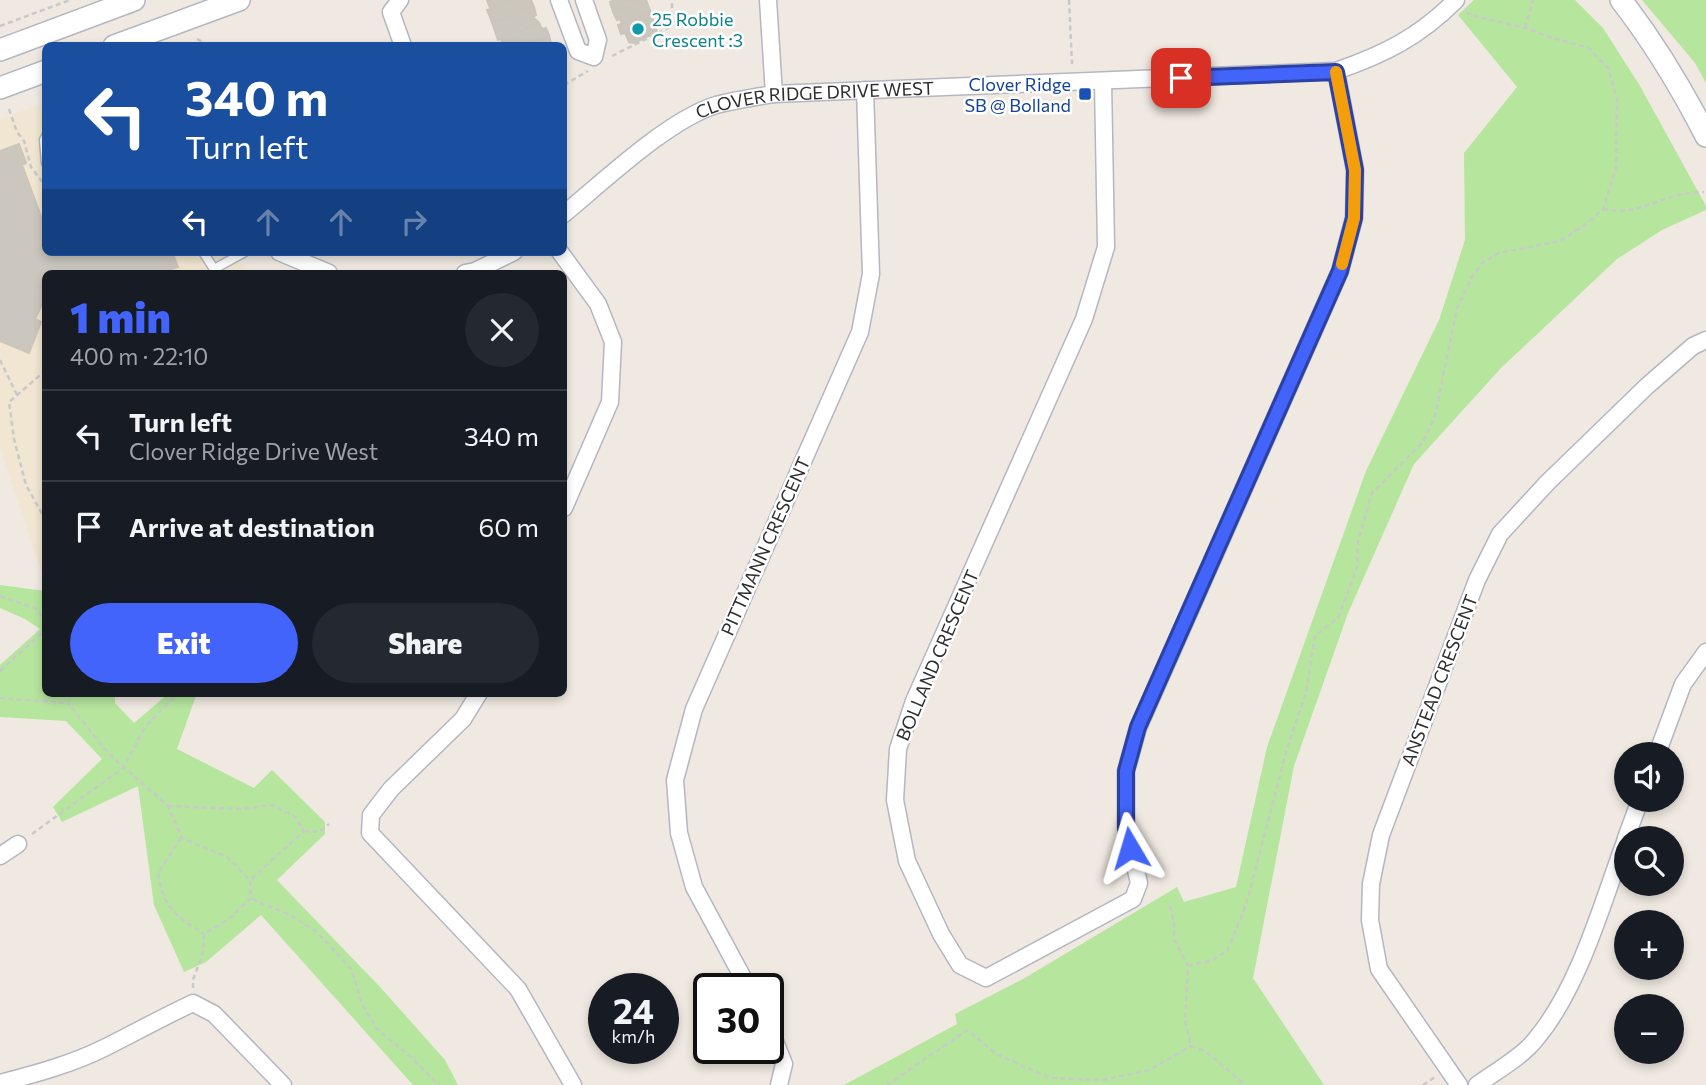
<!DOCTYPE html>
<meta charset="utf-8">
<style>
:root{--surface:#171b24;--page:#242831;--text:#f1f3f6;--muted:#9ea1a6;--line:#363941;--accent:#4264fb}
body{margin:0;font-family:Commissioner,sans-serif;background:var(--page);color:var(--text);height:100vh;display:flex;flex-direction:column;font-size:26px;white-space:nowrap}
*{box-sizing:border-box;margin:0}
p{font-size:23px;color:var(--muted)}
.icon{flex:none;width:38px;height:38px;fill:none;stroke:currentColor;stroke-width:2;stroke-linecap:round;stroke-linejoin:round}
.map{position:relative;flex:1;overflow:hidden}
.details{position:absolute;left:42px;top:270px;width:525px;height:427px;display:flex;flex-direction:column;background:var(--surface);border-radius:10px;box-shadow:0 4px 10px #0003}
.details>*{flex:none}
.banner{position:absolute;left:42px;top:42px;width:525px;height:214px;border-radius:10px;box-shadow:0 4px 10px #0003;background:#1a4fa0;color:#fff;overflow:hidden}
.buttons{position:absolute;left:1614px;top:742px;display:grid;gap:14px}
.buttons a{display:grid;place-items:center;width:70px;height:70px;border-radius:50%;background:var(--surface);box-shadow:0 4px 10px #0003;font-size:35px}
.speed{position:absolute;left:588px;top:973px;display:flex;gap:14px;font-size:35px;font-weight:700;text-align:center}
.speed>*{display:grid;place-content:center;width:91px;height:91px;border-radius:50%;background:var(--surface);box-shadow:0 4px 10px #0003;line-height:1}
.speed small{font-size:18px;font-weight:400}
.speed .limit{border:4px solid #111;border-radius:10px;background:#fff;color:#111}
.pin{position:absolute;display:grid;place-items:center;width:60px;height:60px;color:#fff;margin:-30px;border-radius:14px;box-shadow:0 4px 10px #0006}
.me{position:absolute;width:77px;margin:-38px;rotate:353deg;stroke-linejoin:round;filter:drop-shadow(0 0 5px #0008)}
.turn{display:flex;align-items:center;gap:24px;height:147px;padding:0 28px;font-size:32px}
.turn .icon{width:91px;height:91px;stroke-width:2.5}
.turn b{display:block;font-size:49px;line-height:60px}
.lanes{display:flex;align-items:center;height:66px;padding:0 28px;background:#0003;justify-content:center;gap:35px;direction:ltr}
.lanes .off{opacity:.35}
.round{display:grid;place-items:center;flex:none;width:74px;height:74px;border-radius:37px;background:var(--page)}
.summary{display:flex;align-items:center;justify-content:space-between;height:119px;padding:0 28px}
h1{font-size:42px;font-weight:800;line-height:52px;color:var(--accent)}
.cta{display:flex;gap:14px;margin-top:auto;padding:14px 28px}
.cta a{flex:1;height:80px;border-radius:42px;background:var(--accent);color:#fff;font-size:28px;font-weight:800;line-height:80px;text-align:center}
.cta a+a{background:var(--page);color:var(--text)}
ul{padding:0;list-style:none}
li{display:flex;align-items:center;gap:21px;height:91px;padding:0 28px;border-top:2px solid var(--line)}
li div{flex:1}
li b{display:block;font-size:26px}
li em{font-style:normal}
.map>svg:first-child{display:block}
.education{fill:#f0e6d1}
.green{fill:#b6e59e}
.building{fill:#cbc7bf;stroke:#cbc5ba;stroke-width:2}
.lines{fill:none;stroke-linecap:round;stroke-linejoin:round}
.lane-casing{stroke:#b4b7c1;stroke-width:11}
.street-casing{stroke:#b4b7c1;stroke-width:19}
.secondary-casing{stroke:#b4b7c1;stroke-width:24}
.path{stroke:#c9c9c9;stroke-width:2.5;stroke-dasharray:5 3.5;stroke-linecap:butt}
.lane{stroke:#fff;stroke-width:8}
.street{stroke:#fff;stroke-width:16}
.secondary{stroke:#fff;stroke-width:21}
.route-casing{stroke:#2b41a3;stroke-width:18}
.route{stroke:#4264fb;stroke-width:12}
.slow{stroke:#f59e0b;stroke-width:12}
.culture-dot{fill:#0f9aa8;stroke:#fff;stroke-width:2.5}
.transit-dot{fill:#1a4fb4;stroke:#fff;stroke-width:2.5}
.labels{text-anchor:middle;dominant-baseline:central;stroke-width:5;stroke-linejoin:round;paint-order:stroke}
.culture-label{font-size:18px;fill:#0d838f;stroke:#fff;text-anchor:start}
.transit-label{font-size:18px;fill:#164399;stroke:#fff;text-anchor:end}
.street-label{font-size:18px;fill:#2e2e2e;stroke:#fff}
</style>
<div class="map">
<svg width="1706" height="1085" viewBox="0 0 1706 1085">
<rect width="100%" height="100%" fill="#efe9e1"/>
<path class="education" d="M45 103 46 252H229L245 268 257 273H46L45 582 0 448V119Z"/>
<path class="green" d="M1474 0H1575L1603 28 1640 86 1706 206V210L1662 230 1617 259 1501 368 1414 464 1348 613 1294 766 1253 978 1324 1085H844L957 1024 955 1014 1023 979 1177 887 1184 902 1236 887 1267 747 1366 471 1439 320 1465 240 1464 153 1517 87 1458 15Z
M1642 0H1706V83L1695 63Z
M0 585 45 591 46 693H115V703L134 723 169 693H197L177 749 254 788 272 770 325 822V834L277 880 381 988 445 1060 458 1085H413L261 915 206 962 184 972 154 905 138 786 62 822 53 807 102 759 66 721 0 717V665L40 629 25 619 0 608Z"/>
<path class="building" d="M487 0H514L490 8Z
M514 0H531L534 7 492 22 487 10Z
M614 0H646L613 12 610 2Z
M646 0 651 13 622 24 620 19 617 20 613 12Z
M534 7 536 15 533 17 539 23 498 40 492 22Z
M651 13 657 32 634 43 629 42 625 33 621 34 618 25Z
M539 23 542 29 546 28 549 35 522 46H503L501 39Z
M549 35 551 44 522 46Z
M19 144 26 163 22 165 42 219 46 211V252H172L178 267 161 273H46V296L35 319 41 322 29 353 0 341V151Z"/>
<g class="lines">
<defs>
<path id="lane" d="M46 136 44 140 46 163
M203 252 214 269 245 252"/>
<g id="street">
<path d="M400 0 391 12 403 46"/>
<path d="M559 0 578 51 594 57 598 40 584 0"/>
<path d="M768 0 774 94"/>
<path d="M1103 81 1106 247 1084 319 914 701 898 749 895 800 907 861 941 934 960 965 986 978 1133 899 1139 883 1126 828V771L1138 728 1340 271 1354 218 1355 170 1336 71"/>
<path id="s1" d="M564 214C604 181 668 120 716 105 735 100 755 97 774 94L1336 71C1385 54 1419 37 1456 0"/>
<path d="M279 252 329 273"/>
<path d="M560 252 598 304 613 342 610 402 564 508"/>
<path d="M465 273 475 271 514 252"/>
<path d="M479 693 463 719 391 789 371 815 370 833 518 989 573 1085"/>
<path d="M1657 754 1683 684 1706 652"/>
<path d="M1626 838 1640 800"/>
<path d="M0 856 18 844"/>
<path d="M749 989 694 887 679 833 675 780 694 709 860 332 871 274 865 90"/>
<path d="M768 1024 784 1064 779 1085"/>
<path d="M0 1083C35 1074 72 1064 104 1048 134 1033 163 1017 193 1003L214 1014 283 1085"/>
<path d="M1459 1085 1379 969 1370 920 1371 884 1381 835 1477 580 1500 534 1547 483 1647 386 1693 346 1706 340"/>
<path d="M1477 1085C1495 1072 1523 1056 1536 1039 1580 986 1602 903 1626 839"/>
</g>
<path id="secondary" d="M1621 0C1655 44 1681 87 1706 136
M114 46 239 0
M0 50 134 0
M0 88 46 71"/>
</defs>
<use href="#lane" class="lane-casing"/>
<use href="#street" class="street-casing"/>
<use href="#secondary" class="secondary-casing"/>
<path class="path" d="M1069 0 1072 64
M0 26 70 0
M1525 28 1533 0
M197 39 210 46
M612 56 672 26V0
M564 85 588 71
M9 109 17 132 24 141 31 167 46 187
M1603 209C1633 215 1647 204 1675 196 1684 193 1694 193 1704 192
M0 360 17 395
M46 370 9 402 14 439 26 485 46 521
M0 596 35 608 46 622
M0 671 46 629
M72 693 68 703 109 754 168 806 182 838 227 857 250 880 251 898
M0 698 66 703
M168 806 239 809 273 805 295 817 304 831 250 880
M304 831 319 832 329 824
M32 834 124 767 145 727 178 693
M181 838 158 873C163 908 176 916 204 934
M252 899 290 915 317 932 352 970 362 1004 377 1029 413 1059 439 1085
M1170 906 1174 924V939L1188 966 1185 1021 1191 1046 1205 1051 1245 1085
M1188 966 1212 960 1227 951 1246 905 1288 745 1306 693 1315 636 1338 618 1357 568 1358 541 1372 493 1423 442 1435 416 1457 308 1472 277 1482 263 1499 253 1560 241 1586 224 1603 209 1616 168 1617 99 1608 68 1589 48 1550 37 1525 28 1470 15 1466 12
M193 988V980L203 952 204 934 229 919 251 898
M887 1085 967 1030 996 1054 1050 1078 1103 1080 1149 1070 1191 1046
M1423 1085 1435 1077"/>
<use href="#lane" class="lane"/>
<use href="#street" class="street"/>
<use href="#secondary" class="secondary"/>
</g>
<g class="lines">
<defs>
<path id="route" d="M1130 848 1126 828V771L1138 727 1340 271 1354 218 1355 170 1336 72 1181 78"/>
</defs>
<use href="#route" class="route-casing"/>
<use href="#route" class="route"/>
<path class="slow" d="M1336 72 1355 170 1354 218 1342 264"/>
</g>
<circle class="culture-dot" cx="638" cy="29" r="7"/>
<rect class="transit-dot" x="1078" y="87" width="14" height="14" rx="3.5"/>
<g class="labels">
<g class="culture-label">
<text x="652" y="19">25 Robbie<tspan x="652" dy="21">Crescent :3</tspan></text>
</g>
<g class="transit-label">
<text x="1071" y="84">Clover Ridge<tspan x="1071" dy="21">SB @ Bolland</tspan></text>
</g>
<g class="street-label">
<text stroke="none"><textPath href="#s1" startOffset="287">CLOVER RIDGE DRIVE WEST</textPath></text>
<text transform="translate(765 546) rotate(-66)">PITTMANN CRESCENT</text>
<text transform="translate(937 655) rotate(-67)">BOLLAND CRESCENT</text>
<text transform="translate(1439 680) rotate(-69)">ANSTEAD CRESCENT</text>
</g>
</g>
</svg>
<div class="buttons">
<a><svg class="icon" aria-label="sound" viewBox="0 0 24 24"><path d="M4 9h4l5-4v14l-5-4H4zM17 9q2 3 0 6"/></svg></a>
<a><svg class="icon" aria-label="search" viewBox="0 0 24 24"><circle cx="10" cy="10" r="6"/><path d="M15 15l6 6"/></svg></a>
<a>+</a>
<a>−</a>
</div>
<div class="speed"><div>24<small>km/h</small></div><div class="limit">30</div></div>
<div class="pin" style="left:1181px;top:78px;background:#d93025"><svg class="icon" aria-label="arrive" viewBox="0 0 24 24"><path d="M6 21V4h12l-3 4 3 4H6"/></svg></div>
<svg class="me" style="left:1130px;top:848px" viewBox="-20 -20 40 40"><path d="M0-17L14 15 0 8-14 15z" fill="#4264fb" stroke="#fff" stroke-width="4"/></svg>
<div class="banner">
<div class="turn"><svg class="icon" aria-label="left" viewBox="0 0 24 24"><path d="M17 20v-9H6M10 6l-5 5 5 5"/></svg><div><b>340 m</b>Turn left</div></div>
<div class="lanes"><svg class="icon" aria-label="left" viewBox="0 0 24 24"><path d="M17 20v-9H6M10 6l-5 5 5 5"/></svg><svg class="icon off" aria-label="ahead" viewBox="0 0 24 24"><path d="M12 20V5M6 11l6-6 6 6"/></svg><svg class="icon off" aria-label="ahead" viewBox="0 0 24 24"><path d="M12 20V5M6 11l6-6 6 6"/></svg><svg class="icon off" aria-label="right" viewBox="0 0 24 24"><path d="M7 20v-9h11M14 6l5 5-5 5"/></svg></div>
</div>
<section class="details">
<div class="summary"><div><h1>1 min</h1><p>400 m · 22:10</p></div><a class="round"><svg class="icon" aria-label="close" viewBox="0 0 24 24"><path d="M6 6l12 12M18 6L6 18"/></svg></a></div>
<ul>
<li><svg class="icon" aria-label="left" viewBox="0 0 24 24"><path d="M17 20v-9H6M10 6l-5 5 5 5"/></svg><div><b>Turn left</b><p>Clover Ridge Drive West</p></div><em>340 m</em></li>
<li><svg class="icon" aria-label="arrive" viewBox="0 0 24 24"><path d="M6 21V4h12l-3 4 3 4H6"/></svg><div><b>Arrive at destination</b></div><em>60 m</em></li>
</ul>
<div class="cta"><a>Exit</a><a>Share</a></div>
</section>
</div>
